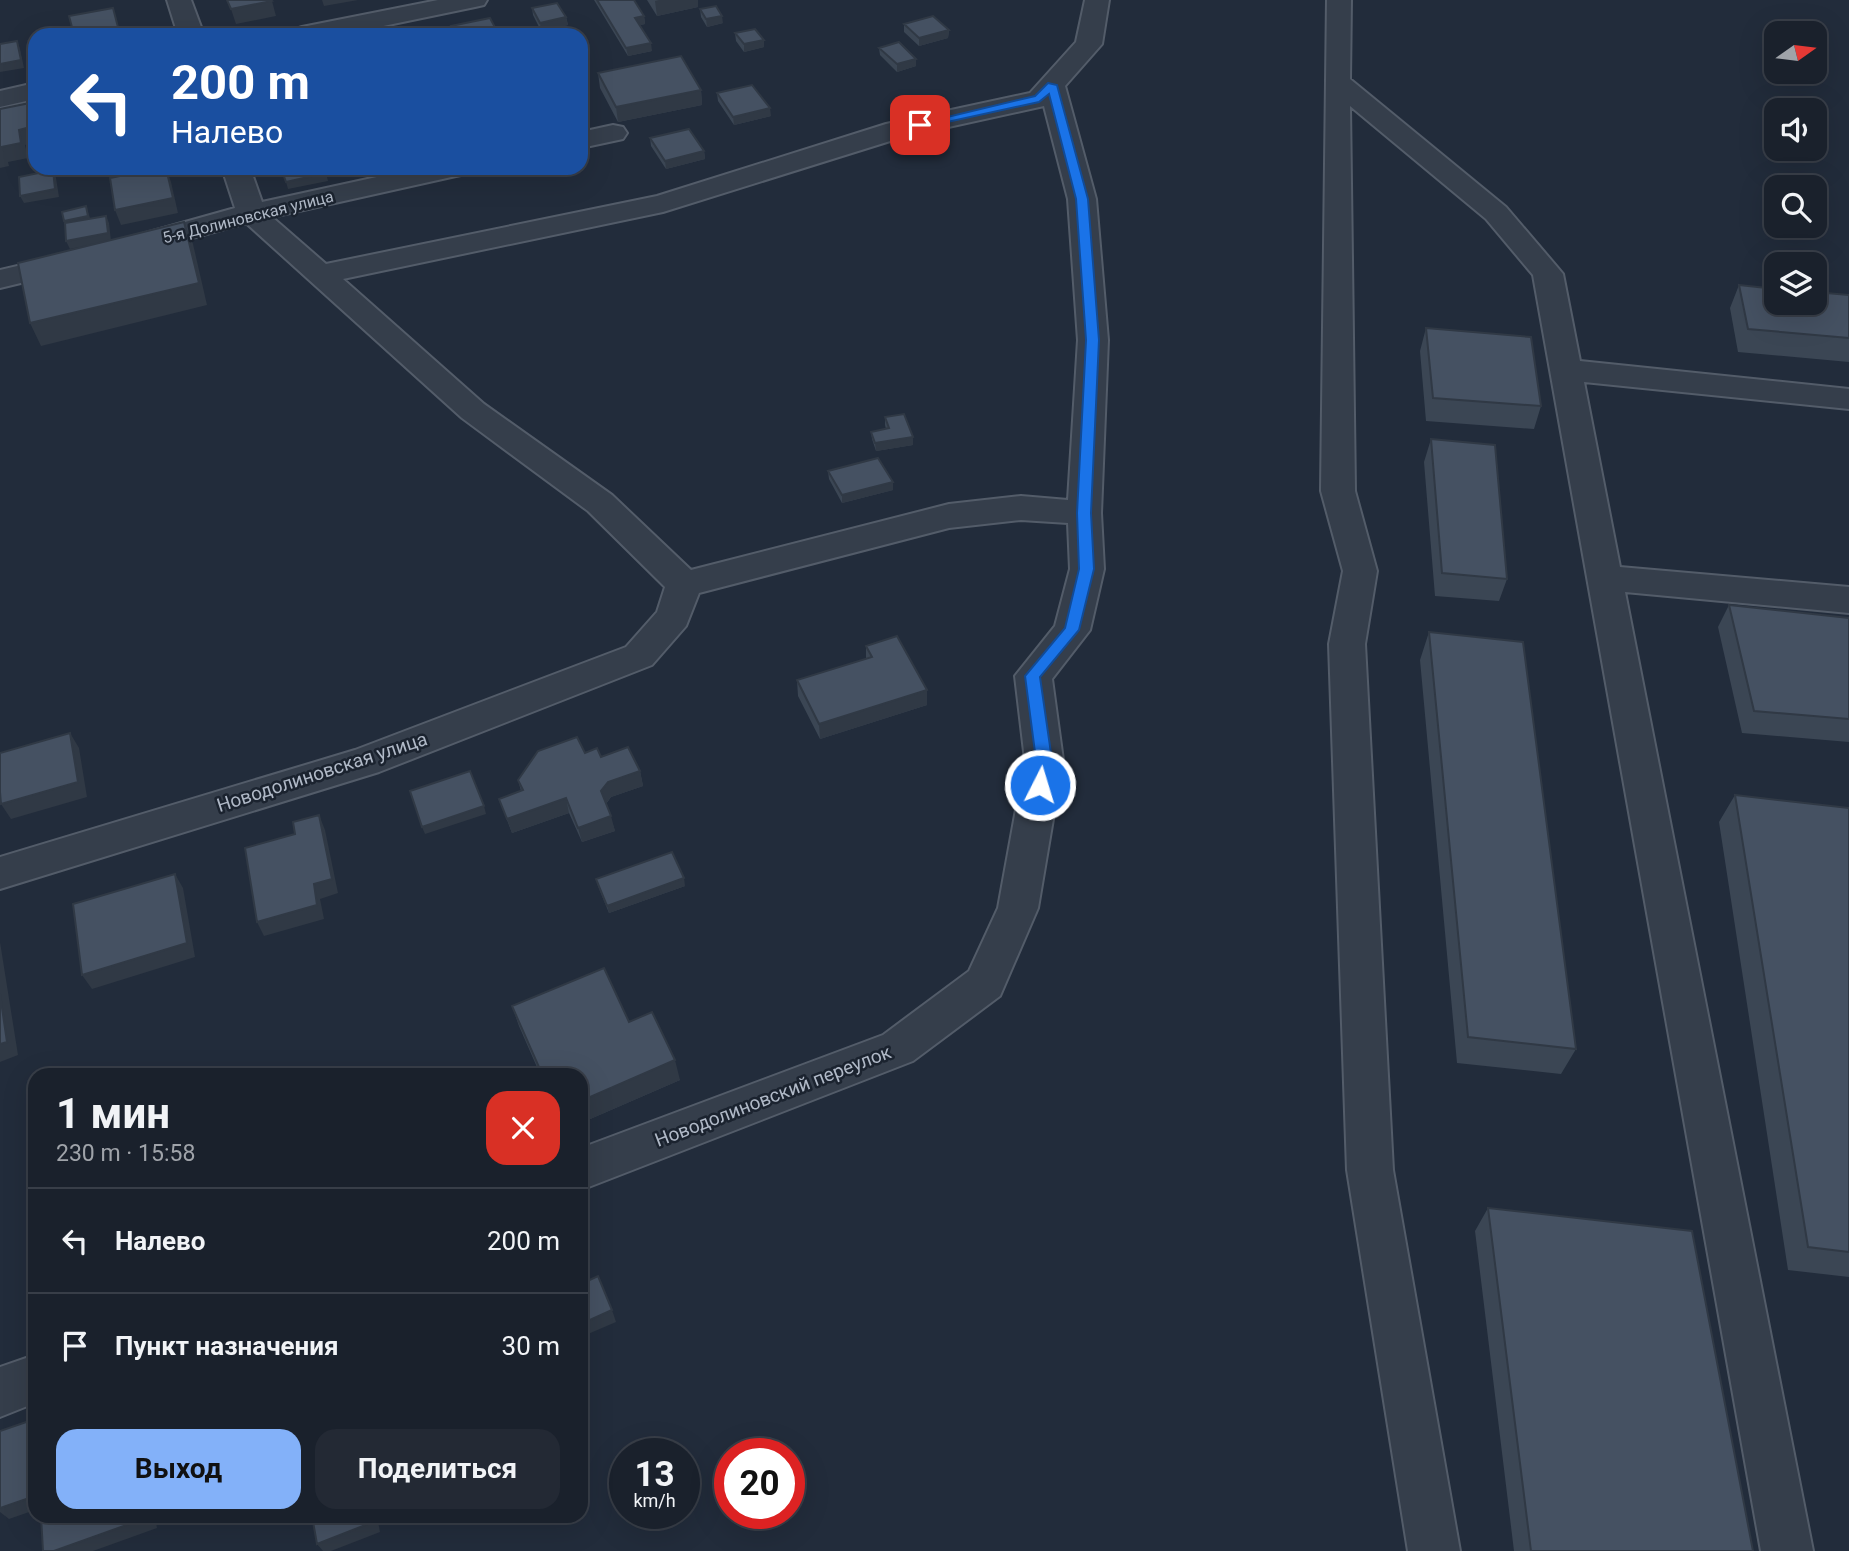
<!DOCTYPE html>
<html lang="ru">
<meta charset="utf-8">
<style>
:root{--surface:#1a212c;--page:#232934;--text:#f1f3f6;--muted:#9fa3a9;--line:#383e48;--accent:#83b1f9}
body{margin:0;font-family:Roboto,sans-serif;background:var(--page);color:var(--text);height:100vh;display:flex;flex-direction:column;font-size:26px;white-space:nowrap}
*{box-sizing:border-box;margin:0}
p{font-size:23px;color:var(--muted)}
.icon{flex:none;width:38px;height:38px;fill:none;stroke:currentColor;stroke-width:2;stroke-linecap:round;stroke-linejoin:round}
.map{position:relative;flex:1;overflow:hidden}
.drawer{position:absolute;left:28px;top:1068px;width:560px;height:455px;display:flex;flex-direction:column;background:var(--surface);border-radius:21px;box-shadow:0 7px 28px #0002,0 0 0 2px var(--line)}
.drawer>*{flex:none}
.guide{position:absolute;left:28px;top:28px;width:560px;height:147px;border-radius:21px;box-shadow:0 7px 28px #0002,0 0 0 2px var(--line);background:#1a4fa0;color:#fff;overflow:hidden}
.needle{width:46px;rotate:76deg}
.fabs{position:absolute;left:1764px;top:21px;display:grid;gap:14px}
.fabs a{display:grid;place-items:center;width:63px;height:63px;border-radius:14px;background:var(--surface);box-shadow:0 7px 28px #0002,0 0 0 2px var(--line);font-size:35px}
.speed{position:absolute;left:609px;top:1438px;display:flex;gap:14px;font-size:35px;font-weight:700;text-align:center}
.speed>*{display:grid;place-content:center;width:91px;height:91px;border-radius:50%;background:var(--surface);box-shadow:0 7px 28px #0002,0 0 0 2px var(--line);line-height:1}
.speed small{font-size:18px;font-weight:400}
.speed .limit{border:10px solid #d22;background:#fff;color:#111}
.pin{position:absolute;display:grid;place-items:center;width:60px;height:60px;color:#fff;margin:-30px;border-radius:14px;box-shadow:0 4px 10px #0006}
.me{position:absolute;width:77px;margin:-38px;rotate:5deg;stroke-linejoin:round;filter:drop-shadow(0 0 5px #0008)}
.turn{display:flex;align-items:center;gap:24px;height:147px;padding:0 28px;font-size:32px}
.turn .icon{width:91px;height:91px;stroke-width:2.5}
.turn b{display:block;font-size:49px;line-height:60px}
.round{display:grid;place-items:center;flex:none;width:74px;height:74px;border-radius:21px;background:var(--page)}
.summary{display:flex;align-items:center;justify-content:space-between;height:119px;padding:0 28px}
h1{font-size:42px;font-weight:700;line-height:52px}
.action{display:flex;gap:14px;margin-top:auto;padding:14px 28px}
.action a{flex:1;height:80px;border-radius:21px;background:var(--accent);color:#111;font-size:28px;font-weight:700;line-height:80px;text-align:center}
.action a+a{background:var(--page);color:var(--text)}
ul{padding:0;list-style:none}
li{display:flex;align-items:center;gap:21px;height:105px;padding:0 28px;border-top:2px solid var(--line)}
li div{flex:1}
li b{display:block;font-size:26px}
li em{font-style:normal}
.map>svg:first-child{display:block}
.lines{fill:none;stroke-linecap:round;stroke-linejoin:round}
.minor-casing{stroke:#535c69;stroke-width:4}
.minor{fill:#353e4b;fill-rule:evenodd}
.wall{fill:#3b4654}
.shaded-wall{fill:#303945}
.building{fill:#455162;stroke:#303945;stroke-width:2}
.route{fill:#1a73e8;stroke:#114b97;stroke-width:2}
.labels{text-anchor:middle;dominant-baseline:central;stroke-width:5;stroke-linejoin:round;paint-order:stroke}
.far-street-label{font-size:16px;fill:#b0b9c7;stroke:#1b232f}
.street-label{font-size:19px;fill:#b0b9c7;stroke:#1b232f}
</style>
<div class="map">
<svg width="1849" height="1551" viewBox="0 0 1849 1551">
<rect width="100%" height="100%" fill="#222c3b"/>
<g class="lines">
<defs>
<path id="minor" d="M167 0H191L204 35H178Z
M438 0H487L484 5 475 7 340 35H289L293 30 302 27Z
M1085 0H1109L1102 44 1065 86 1096 199 1108 340 1101 513 1104 569 1090 630 1052 679 1063 760 1038 908 1000 996 913 1061 581 1190V1148L883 1035 969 971 998 908 1025 760 1015 676 1055 626 1070 569 1068 523 1021 520 949 528 699 593 686 626 652 665 379 772 0 889V857L355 750 626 647 657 612 665 587 588 511 462 418 246 223 138 253 128 250 123 244 128 238 235 208 222 168H250L262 202 418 168H470L466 174 456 176 272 217 326 264 657 196 886 124 1030 93 1076 42ZM1044 106 1068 199 1078 340 1068 500 1021 496 949 504 691 570 612 495 484 404 343 279 663 212 903 137Z
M1327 0H1351L1350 79 1506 207 1558 268 1563 274 1580 361 1849 389V409L1584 382 1620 567 1849 587V613L1625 592 1813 1551H1761L1533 275 1486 219 1350 106 1355 491 1377 571 1365 644 1393 1170 1460 1551H1408L1347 1170 1329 644 1343 571 1321 491Z
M35 83V99L0 107V91Z
M613 125 623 127 627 133 623 139 581 148V132Z
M73 253 83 256 88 262 83 268 0 288V270Z
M35 1355V1403L0 1417V1367Z"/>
</defs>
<use href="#minor" class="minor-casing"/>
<use href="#minor" class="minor"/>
</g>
<path class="wall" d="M594 0H634L644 16 645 24 640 25 652 51 628 56Z
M647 0H698V7L657 16Z
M532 8 566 17 568 25 541 31 533 15Z
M700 9 723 23 707 27 701 17Z
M904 24 949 30 948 38 919 46 904 32Z
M735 33 764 40V47L744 52 736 41Z
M879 48 916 59V66L897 72 880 55Z
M598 73 701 90 702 105 618 122 600 88Z
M717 93 771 116 734 125 718 101Z
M650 138 704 151 705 159 666 169 651 146Z
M1739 285 1849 295V362L1738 352 1730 308Z
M1426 328 1541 406 1534 429 1426 421 1420 351Z
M885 417 913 437V445L876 451 872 439 871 432 886 429 885 425Z
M1431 439 1507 579 1499 601 1435 596 1424 462Z
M828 471 893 490 842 503 829 479Z
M1729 605 1849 618V742L1742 733 1718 627Z
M1429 632 1576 1049 1561 1074 1457 1063 1420 660Z
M866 646 927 690V705L820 739 798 696 797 680 866 659Z
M585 753 640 771 643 786 611 797 606 804 615 831 582 842 569 813 512 833 499 799 521 791 518 780Z
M1735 795 1849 808V1277L1788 1270 1719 822Z
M596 879 685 886 609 913 598 886Z
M512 1006 629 1022 680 1080 581 1123V1074H540L519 1026Z
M1488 1208 1753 1551H1514L1475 1231Z"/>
<path class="shaded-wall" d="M322 0H358L324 6Z
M659 0H698V7L657 16 655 1Z
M272 1 276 16 236 24 231 9Z
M113 8 121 35H101Z
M644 16 645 24 636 26 635 18Z
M722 16 723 23 707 27 706 19Z
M566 17 568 25 541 31 540 23Z
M949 30 948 38 919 46V38Z
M764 40V47L744 52V44Z
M17 41 20 49 24 68 0 72V64Z
M651 43 652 51 628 56 626 48Z
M916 59V66L897 72V64Z
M701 90 702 105 618 122 616 107Z
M30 103 35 114V143L25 145 28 158 8 162 9 166 0 168V151L1 147 19 130Z
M770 108 771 116 734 125 733 117Z
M704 151 705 159 666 169 665 161Z
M166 168 171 182 178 213 121 225 115 210Z
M53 170 56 178 59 197 24 203 20 196Z
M326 173 328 181 288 189 286 182Z
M86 206 92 224 68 229 64 221Z
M106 216 109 223 111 241 70 249 66 241Z
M184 222 193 244 207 305 41 346 30 323Z
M913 437V445L876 451 875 443Z
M893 482V490L842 503V495Z
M927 690V705L820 739 819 724Z
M70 733 79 748 87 797 11 819 1 804Z
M640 771 643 786 611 797 604 806 601 791 608 782Z
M566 798 569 813 512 833 507 819Z
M484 806 486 814 425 834 422 827Z
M319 815 325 830 338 893 320 899 324 919 264 936 257 922 314 884Z
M611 816 615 831 582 842 578 828Z
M175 874 183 888 195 957 92 989 82 975Z
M684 878 685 886 609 913 607 906Z
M0 942 18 1055 0 1062Z
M675 1060 680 1080 581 1123V1101Z
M612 1310 616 1322 581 1337V1324Z
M35 1496V1510L9 1519 0 1512V1508Z
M145 1516H155L157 1528 93 1551H54Z
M371 1516H377L380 1532 331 1551H323L317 1544Z"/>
<path class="building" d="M227 0H271L272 1 231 9Z
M597 0H634L644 16 635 18 651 43 626 48Z
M557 3 566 17 540 23 532 8Z
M716 6 722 16 706 19 700 9Z
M113 8 119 31 101 35H74L69 16Z
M933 16 949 30 919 38 904 24Z
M490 18 499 35H455L451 26Z
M755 29 764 40 744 44 735 33Z
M391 31 393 35H370Z
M17 41 21 60 0 64V44Z
M899 42 916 59 897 64 879 48Z
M681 56 701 90 616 107 598 73Z
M752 85 770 108 733 117 717 93Z
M30 103 34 126 19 130 21 143 1 147 2 151H0V109Z
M689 129 704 151 665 161 650 138Z
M159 168H166L173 198 115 210 110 178Z
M281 168H324L326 173 286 182Z
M53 170 55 189 20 196 19 177Z
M86 206 88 216 64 221 62 212Z
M106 216 108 233 66 241 65 223Z
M184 222 199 283 30 323 18 263Z
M1739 285 1776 289V303H1815V292L1849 295V338L1748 329Z
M1426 328 1531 337 1541 406 1433 398Z
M904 414 913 437 875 443 871 432 889 428 885 417Z
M1431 439 1495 445 1507 579 1442 573Z
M878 458 893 482 842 495 828 471Z
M1729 605 1849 618V719L1754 711Z
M1429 632 1523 642 1576 1049 1468 1037Z
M897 636 927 690 819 724 797 680 872 657 866 646Z
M70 733 78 782 1 804 0 792V753Z
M577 737 585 753 597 748 601 757 628 747 640 771 608 782 601 791 611 816 578 828 566 798 507 819 499 799 523 790 518 780 538 751Z
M470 771 484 806 422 827 410 791Z
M1735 795 1849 808V1252L1808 1247Z
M319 815 332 879 314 884 317 905 257 922 245 848 295 834 293 822Z
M672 852 684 878 607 906 596 879Z
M175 874 187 943 82 975 73 904Z
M604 968 629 1022 652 1012 675 1060 581 1101V1074H542L512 1006Z
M0 994 7 1042 0 1044Z
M1488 1208 1692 1231 1753 1551H1531Z
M598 1276 612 1310 581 1324V1284Z
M35 1419V1496L0 1508V1431Z
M41 1516H145L146 1518 54 1551H43Z
M312 1516H371L373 1522 317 1544Z"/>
<path class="route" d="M1048 83 1057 85 1088 199 1099 340 1091 513 1094 569 1079 630 1040 677 1052 760 1047 785 1040 791 1032 785 1036 760 1025 676 1065 628 1079 569 1077 513 1086 340 1076 199 1049 94 1039 102 920 128 914 125 1035 96Z"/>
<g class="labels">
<g class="far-street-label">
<text transform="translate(248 217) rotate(-14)">5-я Долиновская улица</text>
</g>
<g class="street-label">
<text transform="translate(322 772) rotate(-18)">Новодолиновская улица</text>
<text transform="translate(773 1096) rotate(-21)">Новодолиновский переулок</text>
</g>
</g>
</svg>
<div class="fabs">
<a><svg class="needle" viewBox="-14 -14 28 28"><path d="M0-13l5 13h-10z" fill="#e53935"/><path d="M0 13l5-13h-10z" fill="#9fa3a9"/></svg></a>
<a><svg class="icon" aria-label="sound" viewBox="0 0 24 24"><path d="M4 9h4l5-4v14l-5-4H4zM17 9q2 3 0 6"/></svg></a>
<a><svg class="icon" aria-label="search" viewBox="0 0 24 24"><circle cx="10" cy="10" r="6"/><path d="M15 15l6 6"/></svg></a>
<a><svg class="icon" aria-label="layers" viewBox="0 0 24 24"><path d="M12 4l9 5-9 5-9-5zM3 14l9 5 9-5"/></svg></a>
</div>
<div class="speed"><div>13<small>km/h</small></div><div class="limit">20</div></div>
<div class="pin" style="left:920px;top:125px;background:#d93025"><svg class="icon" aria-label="arrive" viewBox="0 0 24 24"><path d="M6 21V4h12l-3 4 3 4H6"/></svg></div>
<svg class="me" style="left:1040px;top:785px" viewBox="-20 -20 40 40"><circle r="17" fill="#1a73e8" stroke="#fff" stroke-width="3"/><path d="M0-11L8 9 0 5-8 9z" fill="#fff"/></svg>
<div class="guide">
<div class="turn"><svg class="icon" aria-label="left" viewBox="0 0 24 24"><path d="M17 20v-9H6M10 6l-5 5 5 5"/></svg><div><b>200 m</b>Налево</div></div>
</div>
<section class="drawer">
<div class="summary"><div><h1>1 мин</h1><p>230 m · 15:58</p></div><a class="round" style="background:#d93025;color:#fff"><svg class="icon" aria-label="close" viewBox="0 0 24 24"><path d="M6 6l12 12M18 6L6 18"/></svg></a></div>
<ul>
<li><svg class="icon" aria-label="left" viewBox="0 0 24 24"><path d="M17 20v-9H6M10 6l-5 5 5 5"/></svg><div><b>Налево</b></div><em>200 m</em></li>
<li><svg class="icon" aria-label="arrive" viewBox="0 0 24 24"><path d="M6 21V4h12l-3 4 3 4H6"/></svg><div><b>Пункт назначения</b></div><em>30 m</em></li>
</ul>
<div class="action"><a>Выход</a><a>Поделиться</a></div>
</section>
</div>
